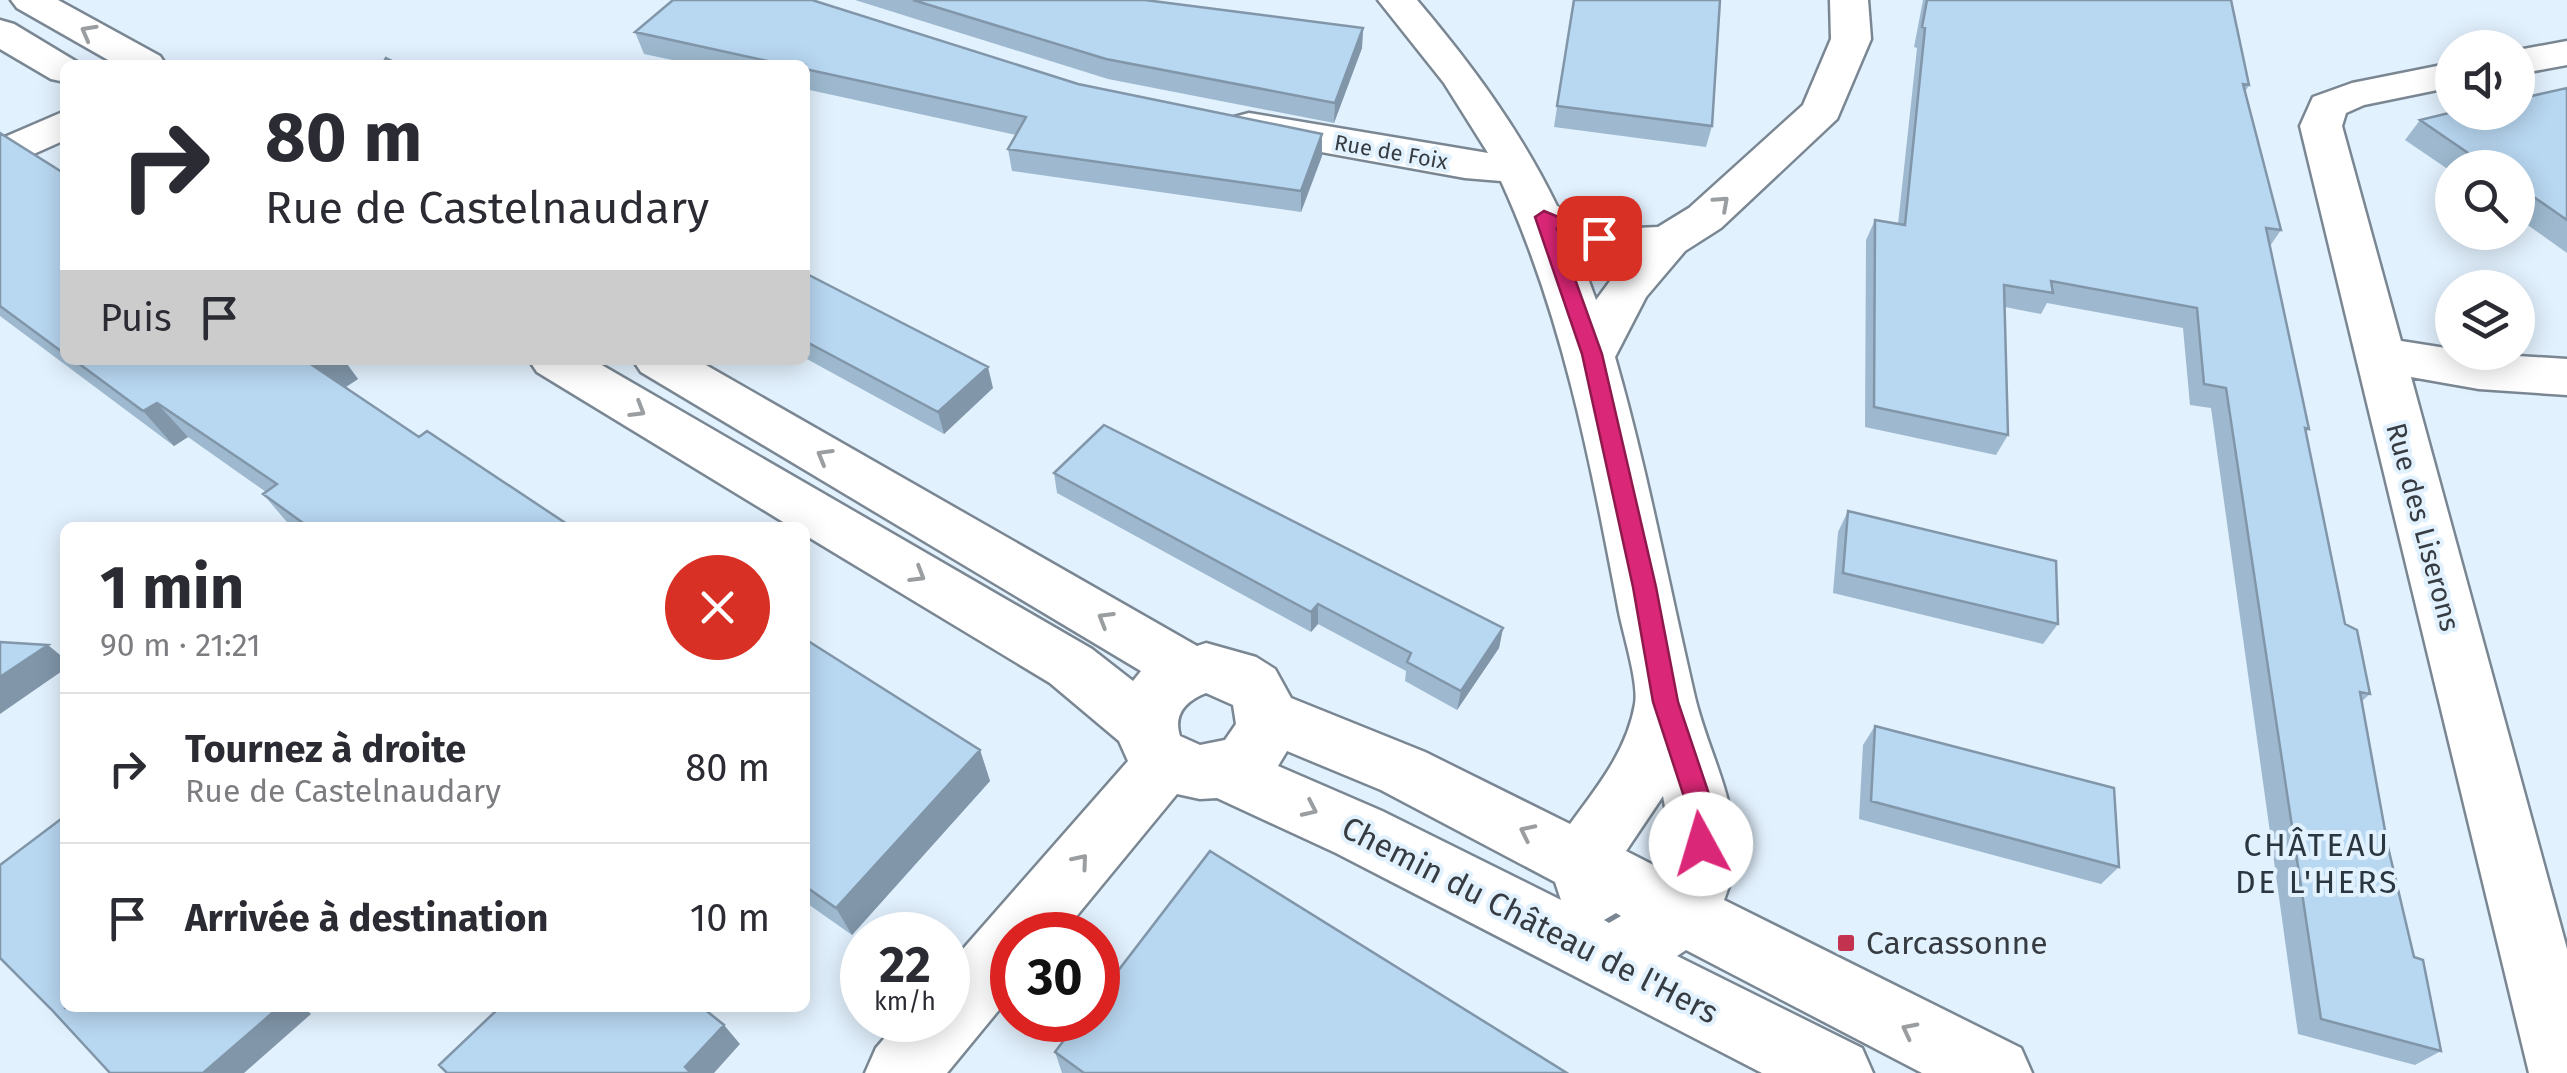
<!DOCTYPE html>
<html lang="fr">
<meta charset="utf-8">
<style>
:root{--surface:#fff;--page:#f7f7f7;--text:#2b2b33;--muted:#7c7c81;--line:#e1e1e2}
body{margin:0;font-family:"Fira Sans",sans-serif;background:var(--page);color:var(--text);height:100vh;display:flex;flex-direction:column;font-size:38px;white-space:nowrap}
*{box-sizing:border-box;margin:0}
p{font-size:32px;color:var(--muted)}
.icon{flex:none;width:55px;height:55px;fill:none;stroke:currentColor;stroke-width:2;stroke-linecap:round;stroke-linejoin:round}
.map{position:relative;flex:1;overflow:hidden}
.details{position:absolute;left:60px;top:522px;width:750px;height:490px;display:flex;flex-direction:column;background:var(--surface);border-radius:15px;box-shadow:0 5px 25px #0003}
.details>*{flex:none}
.banner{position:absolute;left:60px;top:60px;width:750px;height:305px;border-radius:15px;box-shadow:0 5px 25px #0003;background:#fff;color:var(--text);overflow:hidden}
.controls{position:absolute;left:2435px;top:30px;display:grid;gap:20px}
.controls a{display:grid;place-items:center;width:100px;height:100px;border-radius:50%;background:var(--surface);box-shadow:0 5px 25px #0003;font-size:50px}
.speed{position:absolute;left:840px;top:912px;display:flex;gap:20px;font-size:50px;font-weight:700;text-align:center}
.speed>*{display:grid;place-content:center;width:130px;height:130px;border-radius:50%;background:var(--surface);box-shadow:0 5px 25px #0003;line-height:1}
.speed small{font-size:25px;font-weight:400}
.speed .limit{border:15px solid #d22;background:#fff;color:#111}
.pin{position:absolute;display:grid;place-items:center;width:85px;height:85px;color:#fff;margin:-42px;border-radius:20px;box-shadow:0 5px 15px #0006}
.me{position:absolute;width:110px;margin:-55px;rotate:354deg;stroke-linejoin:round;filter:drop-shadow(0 0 8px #0008)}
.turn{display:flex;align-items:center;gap:35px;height:210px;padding:0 40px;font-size:45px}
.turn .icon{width:130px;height:130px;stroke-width:2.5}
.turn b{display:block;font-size:70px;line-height:85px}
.then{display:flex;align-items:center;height:95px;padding:0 40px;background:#0003;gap:20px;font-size:38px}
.round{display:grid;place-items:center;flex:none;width:105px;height:105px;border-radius:52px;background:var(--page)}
.overview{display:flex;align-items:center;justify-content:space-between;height:170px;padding:0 40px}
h1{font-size:60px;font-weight:700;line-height:75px}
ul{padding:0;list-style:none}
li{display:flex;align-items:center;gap:30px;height:150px;padding:0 40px;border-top:2px solid var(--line)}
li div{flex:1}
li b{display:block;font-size:38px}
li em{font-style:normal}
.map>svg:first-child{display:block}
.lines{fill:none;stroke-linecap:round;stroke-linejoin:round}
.minor-casing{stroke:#7a8793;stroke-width:5}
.minor{fill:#fff;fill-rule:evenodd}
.wall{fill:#9eb9cf}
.shaded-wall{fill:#8196a9}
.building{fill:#b8d7f1;stroke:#8196a9;stroke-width:2.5}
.oneway{stroke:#9a9ea0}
.route{fill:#db2777;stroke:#8e194d;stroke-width:2.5}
.poi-dot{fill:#c3324e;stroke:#e2f1fe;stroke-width:4}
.labels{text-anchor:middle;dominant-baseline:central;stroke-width:8;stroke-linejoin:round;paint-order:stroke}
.far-street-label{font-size:22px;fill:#363c41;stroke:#e2f1fe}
.street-label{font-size:28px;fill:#363c41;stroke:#e2f1fe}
.quarter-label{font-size:32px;letter-spacing:2.5px;fill:#2a3640;stroke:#e2f1fe}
.near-street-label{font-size:32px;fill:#363c41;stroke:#e2f1fe}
.near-poi-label{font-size:32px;fill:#363c41;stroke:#e2f1fe;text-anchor:start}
</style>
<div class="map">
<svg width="2567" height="1073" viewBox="0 0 2567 1073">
<rect width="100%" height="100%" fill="#e2f1fe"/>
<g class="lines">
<defs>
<path id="minor" d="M11 0H58L160 56 166 65H117L17 8Z
M1378 0H1417C1472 65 1520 130 1557 206L1603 224 1636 228 1658 227 1689 208 1803 105 1831 39 1830 0H1868L1871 39 1837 119 1721 228 1685 251 1646 297 1615 357C1647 468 1668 581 1694 693 1704 738 1726 779 1733 825 1737 851 1734 876 1724 900L2021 1048 2032 1073H1922L1686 950 1677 956 1862 1048 1873 1073H1762L1336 853 1217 798 1200 799 1177 794 1061 935H1012V994L947 1073H865L876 1048 900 1020H948V966L1128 761 1119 741 1050 683 805 535V528H793L537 372 529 360H593L1092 649 1133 681 1141 671 641 372 633 360H697L1197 646 1206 643 1256 657 1275 669 1291 698 1425 752 1570 824C1597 787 1627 751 1635 704 1639 682 1622 631 1618 607 1590 460 1563 317 1501 181L1465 178 1249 139 1234 135 1228 126 1234 117 1249 113 1488 153 1444 83ZM1576 246 1628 257 1596 300ZM1206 693 1233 705 1236 724 1225 740 1200 745 1180 736C1173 714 1186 701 1206 693ZM1287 751 1381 790 1555 882 1561 900 1382 811 1278 766ZM1663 796 1669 828 1667 872 1626 851ZM1616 913 1621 916 1609 923 1604 920Z
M0 20 14 24 82 65H65V82L51 79 0 49Z
M2567 41V65L2518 74V50Z
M2452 63V87L2364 105 2346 113 2342 126 2401 341 2452 349V352L2567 359V395L2479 389 2411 377 2567 949V1073H2529L2300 126 2313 97 2352 83Z
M65 111V140L0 169V139Z"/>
</defs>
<use href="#minor" class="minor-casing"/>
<use href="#minor" class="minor"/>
</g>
<path class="wall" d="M855 0H1144L1363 28 1362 48 1334 123 1108 79Z
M1573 0 1712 126 1706 147 1554 127Z
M1923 0H2231L2249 85 2245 92 2281 230 2270 246 2309 429 2306 432 2345 624 2370 694 2361 702 2388 847 2414 957 2441 1051 2415 1065 2298 1034 2211 408 2190 405 2183 328 2047 303 2041 314 2005 307 2008 435 1996 455 1865 427 1866 240 1875 220 1898 224 1917 48 1914 47Z
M635 32 1078 84 1322 156 1301 212 1012 171 1008 149 1016 135 805 89V65H696L644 54Z
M2567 88V253L2518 218V168H2452V172L2405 140 2420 120Z
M0 133 65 174V360H344L358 379 345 388 419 437 573 528H292L263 494 266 492 188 437 174 446 0 316Z
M805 273 993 388 944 434 805 358Z
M1054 473 1503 628 1499 648 1457 710 1405 681 1406 671 1318 624 1311 632 1057 493Z
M1848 511 2058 624 2043 644 1833 593 1838 532Z
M805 639 980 750 990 781 852 935 805 902Z
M1875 726 2119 867 2101 884 1859 819 1863 745Z
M1055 1052 1567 1073H1062Z"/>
<path class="shaded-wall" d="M1363 28 1362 48 1334 123 1335 103Z
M1322 134V156L1301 212V191Z
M308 360H344L358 379 331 396 306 361Z
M988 367 993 388 944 434 938 412Z
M157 403 188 437 174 446 143 411Z
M1318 604V624L1311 632V612Z
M1503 628 1499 648 1457 710 1461 691Z
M48 645 65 659V669L0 714V677Z
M980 750 990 781 852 935 836 908Z
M278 1008H305L311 1014 244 1073H203Z
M724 1025 740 1044 714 1073H691L685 1067Z"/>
<path class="building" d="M673 0H812L1078 84 1322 134 1301 191 1008 149 1026 117 805 69V65H786L635 32Z
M913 0H1145L1363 28 1335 103 1106 59Z
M1574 0H1720L1712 126 1557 106Z
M1927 0H2231L2249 85 2243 84 2281 230 2266 228 2309 429 2305 428 2345 624 2357 630 2370 694 2360 692 2388 847 2414 957 2423 960 2441 1051 2321 1019 2226 388 2204 384 2197 308 2051 281 2053 293 2004 285 2008 435 1874 407 1875 220 1905 225 1925 28 1922 27Z
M386 58 400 65H382Z
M2567 88V220L2518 186V168H2490L2420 120 2453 112H2518V99Z
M0 133 65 174V354L0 306Z
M805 273 988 367 938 412 805 341Z
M74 360H308L306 361 419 437 427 431 573 528H310L263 494 277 484 157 403 143 411Z
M1104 425 1503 628 1461 691 1407 662 1411 653 1318 604 1311 612 1054 473Z
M1848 511 2056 561 2058 624 1843 573Z
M805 639 980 750 836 908 805 886Z
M0 642 48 645 0 677Z
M1875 726 2114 788 2119 867 1871 801Z
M65 816V1008H278L203 1073H110L51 1009 0 958V865Z
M1210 851 1567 1073H1084L1055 1052 1079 1020H1098V997Z
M499 1008H703L724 1025 685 1067 691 1073H447L439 1065Z"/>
<defs><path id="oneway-chevron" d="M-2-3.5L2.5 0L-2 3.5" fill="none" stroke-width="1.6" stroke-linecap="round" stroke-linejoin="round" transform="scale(2.5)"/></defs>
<g class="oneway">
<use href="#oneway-chevron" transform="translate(88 32) rotate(-151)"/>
<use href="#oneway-chevron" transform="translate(1722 203) rotate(-42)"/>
<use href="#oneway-chevron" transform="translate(638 410) rotate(31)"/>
<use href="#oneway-chevron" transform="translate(824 456) rotate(-150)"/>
<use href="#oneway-chevron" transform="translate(918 575) rotate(31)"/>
<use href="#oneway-chevron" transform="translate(1105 619) rotate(-149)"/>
<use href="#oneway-chevron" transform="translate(1310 809) rotate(25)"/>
<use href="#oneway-chevron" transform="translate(1527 832) rotate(-154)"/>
<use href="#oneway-chevron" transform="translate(1081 861) rotate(-50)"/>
<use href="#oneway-chevron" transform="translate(1909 1030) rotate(-153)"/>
</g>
<path class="route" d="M1544 211 1609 238 1599 244 1557 229 1602 354 1656 587 1678 702 1715 812 1711 852 1701 856 1692 852 1688 844 1689 812 1653 702 1633 587 1582 354 1535 217Z"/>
<rect class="poi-dot" x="1836" y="933" width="20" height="20" rx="5"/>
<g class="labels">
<g class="far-street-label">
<text transform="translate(1391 152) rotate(10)">Rue de Foix</text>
</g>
<g class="street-label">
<text transform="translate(2423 527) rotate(75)">Rue des Liserons</text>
</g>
<g class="quarter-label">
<text x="2317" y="845">CHÂTEAU<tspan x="2317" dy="37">DE L'HERS</tspan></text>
</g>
<g class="near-street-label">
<text transform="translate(1530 920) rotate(27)">Chemin du Château de l'Hers</text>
</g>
<g class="near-poi-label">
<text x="1866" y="943">Carcassonne</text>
</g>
</g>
</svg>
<div class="controls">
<a><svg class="icon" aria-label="sound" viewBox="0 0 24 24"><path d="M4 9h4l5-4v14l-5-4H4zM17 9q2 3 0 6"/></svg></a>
<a><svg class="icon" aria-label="search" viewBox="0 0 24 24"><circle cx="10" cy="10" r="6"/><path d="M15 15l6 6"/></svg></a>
<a><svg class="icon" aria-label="layers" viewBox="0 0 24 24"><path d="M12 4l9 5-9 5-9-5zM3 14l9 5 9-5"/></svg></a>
</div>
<div class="speed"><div>22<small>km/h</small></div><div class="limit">30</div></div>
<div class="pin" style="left:1599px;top:238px;background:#d93025"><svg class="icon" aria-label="arrive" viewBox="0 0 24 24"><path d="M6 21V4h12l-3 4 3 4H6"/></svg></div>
<svg class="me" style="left:1701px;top:844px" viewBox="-20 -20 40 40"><circle r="19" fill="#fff"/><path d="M0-13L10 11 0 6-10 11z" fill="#db2777"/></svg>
<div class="banner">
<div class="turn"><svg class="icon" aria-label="right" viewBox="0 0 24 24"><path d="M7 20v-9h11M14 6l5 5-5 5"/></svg><div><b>80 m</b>Rue de Castelnaudary</div></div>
<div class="then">Puis<svg class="icon" aria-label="arrive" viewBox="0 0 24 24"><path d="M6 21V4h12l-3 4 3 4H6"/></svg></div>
</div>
<section class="details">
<div class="overview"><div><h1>1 min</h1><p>90 m · 21:21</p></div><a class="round" style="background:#d93025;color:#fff"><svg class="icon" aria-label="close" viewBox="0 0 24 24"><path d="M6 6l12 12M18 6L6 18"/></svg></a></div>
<ul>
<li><svg class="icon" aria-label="right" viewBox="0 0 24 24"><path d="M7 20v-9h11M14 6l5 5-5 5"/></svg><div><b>Tournez à droite</b><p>Rue de Castelnaudary</p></div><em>80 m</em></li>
<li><svg class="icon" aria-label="arrive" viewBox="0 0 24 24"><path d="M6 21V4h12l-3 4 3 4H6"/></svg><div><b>Arrivée à destination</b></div><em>10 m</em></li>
</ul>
</section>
</div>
